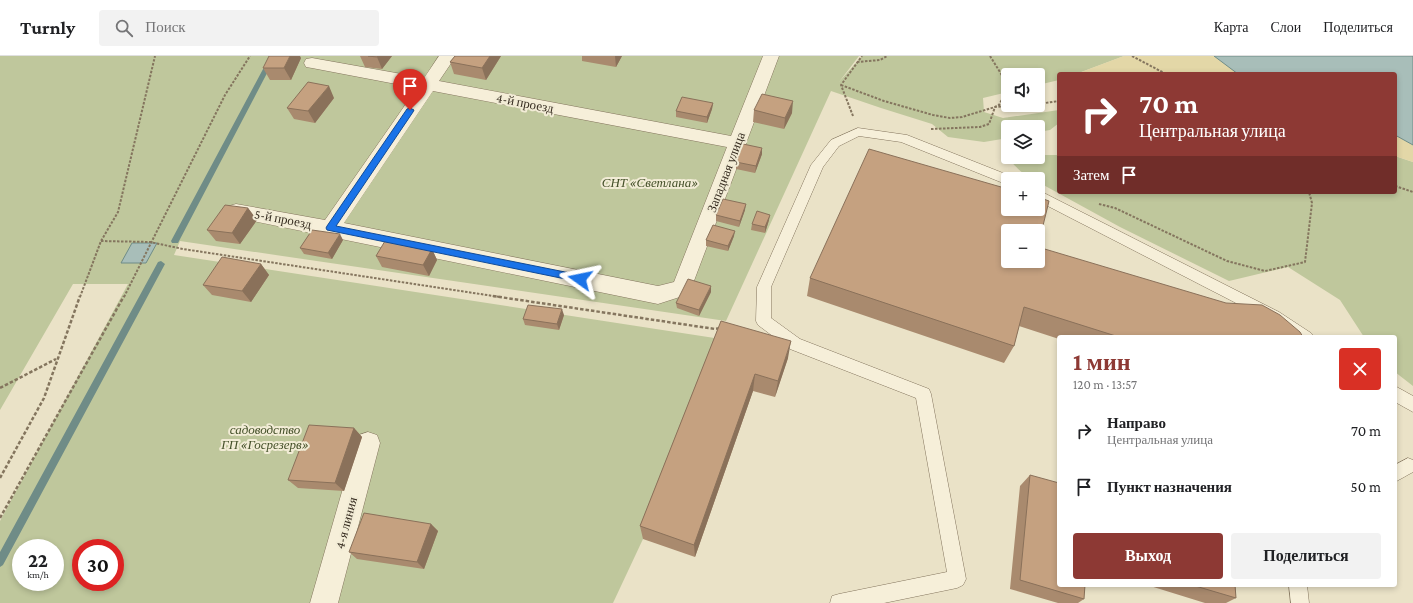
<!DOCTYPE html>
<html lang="ru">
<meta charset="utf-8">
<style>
:root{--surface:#fff;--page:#f2f2f2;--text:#202124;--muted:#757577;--line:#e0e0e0;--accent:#8d3934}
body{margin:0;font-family:"Crimson Pro",serif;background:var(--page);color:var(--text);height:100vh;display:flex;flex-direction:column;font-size:15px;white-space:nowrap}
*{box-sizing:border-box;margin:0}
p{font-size:13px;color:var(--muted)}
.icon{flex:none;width:22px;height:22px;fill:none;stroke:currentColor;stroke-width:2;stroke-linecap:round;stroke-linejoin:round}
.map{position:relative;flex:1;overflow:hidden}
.details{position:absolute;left:1057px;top:279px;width:340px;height:252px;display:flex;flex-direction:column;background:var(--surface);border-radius:4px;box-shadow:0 2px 6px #0003}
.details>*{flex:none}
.banner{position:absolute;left:1057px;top:16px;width:340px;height:122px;border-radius:4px;box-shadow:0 2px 6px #0003;background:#8d3934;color:#fff;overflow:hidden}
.tools{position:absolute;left:1001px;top:12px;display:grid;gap:8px}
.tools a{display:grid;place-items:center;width:44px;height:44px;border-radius:4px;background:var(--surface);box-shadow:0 2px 6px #0003;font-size:20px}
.speed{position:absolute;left:12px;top:483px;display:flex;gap:8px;font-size:20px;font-weight:700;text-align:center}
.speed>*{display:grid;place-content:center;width:52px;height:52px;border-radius:50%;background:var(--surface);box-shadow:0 2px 6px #0003;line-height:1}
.speed small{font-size:10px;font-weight:400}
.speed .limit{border:6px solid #d22;background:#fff;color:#111}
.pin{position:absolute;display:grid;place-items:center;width:34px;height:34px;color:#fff;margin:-41px -17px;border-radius:50% 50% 50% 0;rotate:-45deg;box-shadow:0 0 4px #0007}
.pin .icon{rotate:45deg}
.me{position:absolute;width:44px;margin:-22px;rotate:282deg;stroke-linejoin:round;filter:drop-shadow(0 0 3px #0008)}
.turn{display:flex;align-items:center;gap:14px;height:84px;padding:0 16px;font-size:18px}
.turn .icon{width:52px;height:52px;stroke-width:2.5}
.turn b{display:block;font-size:28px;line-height:34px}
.then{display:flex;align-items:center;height:38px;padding:0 16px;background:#0003;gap:8px;font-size:15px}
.round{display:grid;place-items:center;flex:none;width:42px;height:42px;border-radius:4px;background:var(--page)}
.summary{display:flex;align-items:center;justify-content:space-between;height:68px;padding:0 16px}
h1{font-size:24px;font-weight:700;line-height:30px;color:var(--accent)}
.action{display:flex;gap:8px;margin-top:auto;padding:8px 16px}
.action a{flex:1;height:46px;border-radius:4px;background:var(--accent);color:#fff;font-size:16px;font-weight:700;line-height:46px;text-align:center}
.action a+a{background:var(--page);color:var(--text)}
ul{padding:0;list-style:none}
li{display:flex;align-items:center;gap:12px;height:56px;padding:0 16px}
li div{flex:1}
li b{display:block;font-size:15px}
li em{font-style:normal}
header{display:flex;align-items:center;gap:24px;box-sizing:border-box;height:56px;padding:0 20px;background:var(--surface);border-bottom:1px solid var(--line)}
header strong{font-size:19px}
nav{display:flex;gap:22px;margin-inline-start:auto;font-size:14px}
.search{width:280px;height:36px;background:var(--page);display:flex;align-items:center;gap:10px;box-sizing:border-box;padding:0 14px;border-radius:4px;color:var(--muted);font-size:15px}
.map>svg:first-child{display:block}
.green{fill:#bfc79c;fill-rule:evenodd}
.sand{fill:#e3d7a7}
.water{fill:#a8beb9;stroke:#6f8c87}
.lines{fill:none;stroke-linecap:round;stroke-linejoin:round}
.stream{fill:#6f8c87;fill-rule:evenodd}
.service-casing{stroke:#84755e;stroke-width:1}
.minor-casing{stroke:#84755e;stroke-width:1}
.path-far1{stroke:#84755e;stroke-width:2;stroke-dasharray:2.5 1.5;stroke-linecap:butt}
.path{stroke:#84755e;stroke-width:2.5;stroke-dasharray:3.5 2;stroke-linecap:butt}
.service{fill:#f6efd9;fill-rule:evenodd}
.minor{fill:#f6efd9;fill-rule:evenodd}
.wall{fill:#a98a6e}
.shaded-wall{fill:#8a715a}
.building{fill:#c5a180;stroke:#8a715a}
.route{fill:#1a73e8;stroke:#114b97}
.labels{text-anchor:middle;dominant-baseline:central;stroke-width:4;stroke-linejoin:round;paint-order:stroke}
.street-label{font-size:13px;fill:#362c20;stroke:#f2ecd6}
.park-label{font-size:13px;font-style:italic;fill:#445029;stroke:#f2ecd6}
</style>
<header>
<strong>Turnly</strong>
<div class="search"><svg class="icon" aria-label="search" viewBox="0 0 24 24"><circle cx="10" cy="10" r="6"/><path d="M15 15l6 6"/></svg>Поиск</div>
<nav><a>Карта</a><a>Слои</a><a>Поделиться</a></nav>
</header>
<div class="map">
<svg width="1413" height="547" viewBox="0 0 1413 547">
<rect width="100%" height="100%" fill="#eae2c7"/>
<path class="green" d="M0 0H859L839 26 862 0H1124L1076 18H1059V24L1038 29V19H1008V36L983 42 984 56 1003 62 1059 54V67L1050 74 1038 76V71H1008V82L984 86 948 81 932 68 881 52 831 35 726 265 180 185 174 199 721 283 643 483 613 547H0V465L128 228H73L0 354ZM21 492H55V526H21ZM81 492H115V526H81Z
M1004 98H1008V101H1038V99H1059V136H1395V100L1413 106V330L1395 316V281H1364L1340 244 1288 211 1229 225 1120 171 1038 126V123C1024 123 1013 107 1004 98Z"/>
<path class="sand" d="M1124 0H1214L1238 18H1076Z
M1395 79 1413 89V106L1395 100Z"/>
<path class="water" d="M1214 0H1413V89L1395 79V18H1238Z
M132 187H157L146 207H121Z"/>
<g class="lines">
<path class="stream" d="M270 0H276L178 187H172L171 185Z
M161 205 165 208 3 509 0 511V496L158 206Z"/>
<defs>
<path id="service" d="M858 72 907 79 1013 121 1014 123H1008V129L901 86 859 80 839 90 823 111 771 231V262L800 283 929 333 931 338 966 523 963 529 957 532 884 547H830L832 540 839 538 947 516 916 342 790 293 758 269 756 265 757 231 811 109 831 84Z
M1038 134 1279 256 1311 277 1314 281H1294L1269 264 1038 145Z
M1395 330 1413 340V356L1395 346Z
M1408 402 1413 404V416L1395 426V409Z
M1289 529H1307L1309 547H1291Z"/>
<path id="minor" d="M439 0H456L439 25 731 80 763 0H779L689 238 658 248 229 160 226 155 229 150 236 148 325 164 417 32 312 12 306 11 304 7 306 3 312 2 424 22ZM433 35 727 91 674 226 658 230 344 167Z
M368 376 377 379 380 387 338 547H310L356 387 359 379Z"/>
</defs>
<use href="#service" class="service-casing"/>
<use href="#minor" class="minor-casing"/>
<path class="path-far1" d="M990 0 1008 29
M1132 0 1166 18
M857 6 880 4 887 0
M841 29 884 45 933 59 950 62 962 61 995 51 1023 49
M1038 48 1059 45
M853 60 841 29 862 0
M931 73 980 71 989 68 995 51 999 49 1008 32
M1395 130 1413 136
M1099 148 1115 152 1227 205 1265 215 1305 206 1312 147 1309 136
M101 185 150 186 183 193 500 241
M80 241 101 185 118 156 155 0
M124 241 225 39 250 0"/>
<path class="path" d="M493 240 715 273 722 272
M0 332 56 303
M0 422 44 342 80 240
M0 462 124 240"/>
<use href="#service" class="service"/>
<use href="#minor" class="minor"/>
</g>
<path class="wall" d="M360 0H392L382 13 365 11Z
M455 0H501L486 24 454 18 450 6Z
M582 0H622L616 11 582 5Z
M301 2 291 24H270L263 12Z
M334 42 315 67 294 63 287 52Z
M713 47 712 53 707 67 676 61V55Z
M754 54 792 57 784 73 753 66Z
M762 92V98L755 117 736 113V106Z
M248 152 257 164 240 188 216 185 207 174Z
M745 154 739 171 716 165V159Z
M769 164 765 177 751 174 752 168Z
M734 180 728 195 706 190V184Z
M343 184 332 203 304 198 300 192Z
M432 193 437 204 429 220 382 211 376 200Z
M1008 205 1303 281H1059V283L1019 270 1014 290 1004 307 807 240 810 222Z
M261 208 269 219 251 246 212 239 203 229Z
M711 236 699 260 677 252 676 247Z
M564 259 559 274 525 269 523 263Z
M721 265 788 302 775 341 753 335 695 501 643 483 640 470Z
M354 372 362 381 344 435 298 432 288 424Z
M1030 419 1084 543 1078 547H1058L1010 533 1020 430Z
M431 468 438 475 424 513 357 503 349 496Z
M1147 529H1235L1236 542 1226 547H1205Z"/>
<path class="shaded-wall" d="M290 0H300L301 2 291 24 284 12Z
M378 0H392L382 13 377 1Z
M490 0H501L486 24 482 12Z
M615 0H622L616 11Z
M329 30 334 42 315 67 308 55Z
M793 45 792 57 784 73 785 62Z
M713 47 712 53 707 67V61Z
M762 92V98L755 117 756 110Z
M746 148 745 154 739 171 740 165Z
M248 152 257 164 240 188 232 177Z
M770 159 769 164 765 177V171Z
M735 175 734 180 728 195V190Z
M340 178 343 184 332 203 328 197Z
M432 193 437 204 429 220 423 209Z
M261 208 269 219 251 246 242 235Z
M711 230V236L699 260V254Z
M562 253 564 259 559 274 557 268Z
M791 285 788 302 775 341 778 325Z
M755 318 753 335 695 501 694 489Z
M354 372 362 381 344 435 335 427Z
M431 468 438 475 424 513 417 506Z"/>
<path class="building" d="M269 0H290L284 12H263Z
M368 0H378L377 1Z
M455 0H490L482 12 450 6Z
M308 26 329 30 308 55 287 52Z
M762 38 793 45 785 62 754 54Z
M682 41 713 47 707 61 676 55Z
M743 88 762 92 756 110 736 106Z
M869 93 1008 133V153H1038V141L1049 145 1038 190V175H1008V205H1038V191L1226 247 1262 249 1280 259 1300 276 1303 281H1119L1024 251 1014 290 810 222Z
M723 143 746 148 740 165 716 159Z
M225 149 248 152 232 177 207 174Z
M757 155 770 159 765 171 752 168Z
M713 169 735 175 728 190 706 184Z
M312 174 340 178 328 197 300 192Z
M385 185 432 193 423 209 376 200Z
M222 201 261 208 242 235 203 229Z
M688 223 711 230 699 254 676 247Z
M528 249 562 253 557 268 523 263Z
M721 265 791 285 778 325 755 318 694 489 640 470Z
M309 369 354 372 335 427 288 424Z
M1030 419 1059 427V529H1085L1084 543 1020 524Z
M364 457 431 468 417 506 349 496Z
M1192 529H1235L1236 542Z"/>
<path class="route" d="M410 52 414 54 413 56 336 170 580 219 583 220 584 223 583 225 580 226 327 174 326 172 327 170 407 53Z"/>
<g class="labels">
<g class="street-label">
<text transform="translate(525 47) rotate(11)">4-й проезд</text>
<text transform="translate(726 116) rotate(-69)">Западная улица</text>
<text transform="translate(283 163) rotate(11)">5-й проезд</text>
<text transform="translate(346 467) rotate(-75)">4-я линия</text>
</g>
<g class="park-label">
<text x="650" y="126">СНТ «Светлана»</text>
<text x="265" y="373">садоводство<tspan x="265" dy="15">ГП «Госрезерв»</tspan></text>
</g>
</g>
</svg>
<div class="tools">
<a><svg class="icon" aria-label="sound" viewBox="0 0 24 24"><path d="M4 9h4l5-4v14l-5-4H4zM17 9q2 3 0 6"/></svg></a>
<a><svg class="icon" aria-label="layers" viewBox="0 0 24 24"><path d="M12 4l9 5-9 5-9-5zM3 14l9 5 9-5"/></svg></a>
<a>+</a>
<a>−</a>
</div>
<div class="speed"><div>22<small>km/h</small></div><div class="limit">30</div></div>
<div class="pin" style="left:410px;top:54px;background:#d93025"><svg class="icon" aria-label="arrive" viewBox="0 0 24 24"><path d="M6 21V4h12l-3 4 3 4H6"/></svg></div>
<svg class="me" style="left:580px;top:223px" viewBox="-20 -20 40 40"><path d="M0-17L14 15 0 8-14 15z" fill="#1a73e8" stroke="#fff" stroke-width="4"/></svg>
<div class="banner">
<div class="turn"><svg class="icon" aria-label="right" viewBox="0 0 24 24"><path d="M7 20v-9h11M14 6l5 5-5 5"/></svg><div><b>70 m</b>Центральная улица</div></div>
<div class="then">Затем<svg class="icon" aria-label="arrive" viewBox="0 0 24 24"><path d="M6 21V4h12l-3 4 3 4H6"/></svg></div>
</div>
<section class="details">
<div class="summary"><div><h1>1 мин</h1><p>120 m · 13:57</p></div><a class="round" style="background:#d93025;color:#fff"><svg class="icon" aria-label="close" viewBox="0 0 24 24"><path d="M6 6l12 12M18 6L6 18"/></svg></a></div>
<ul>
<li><svg class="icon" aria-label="right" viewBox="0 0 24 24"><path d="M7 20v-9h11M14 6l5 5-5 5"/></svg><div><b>Направо</b><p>Центральная улица</p></div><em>70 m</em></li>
<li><svg class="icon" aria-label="arrive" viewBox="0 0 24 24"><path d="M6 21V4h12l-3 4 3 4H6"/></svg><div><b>Пункт назначения</b></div><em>50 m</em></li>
</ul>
<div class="action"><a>Выход</a><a>Поделиться</a></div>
</section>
</div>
